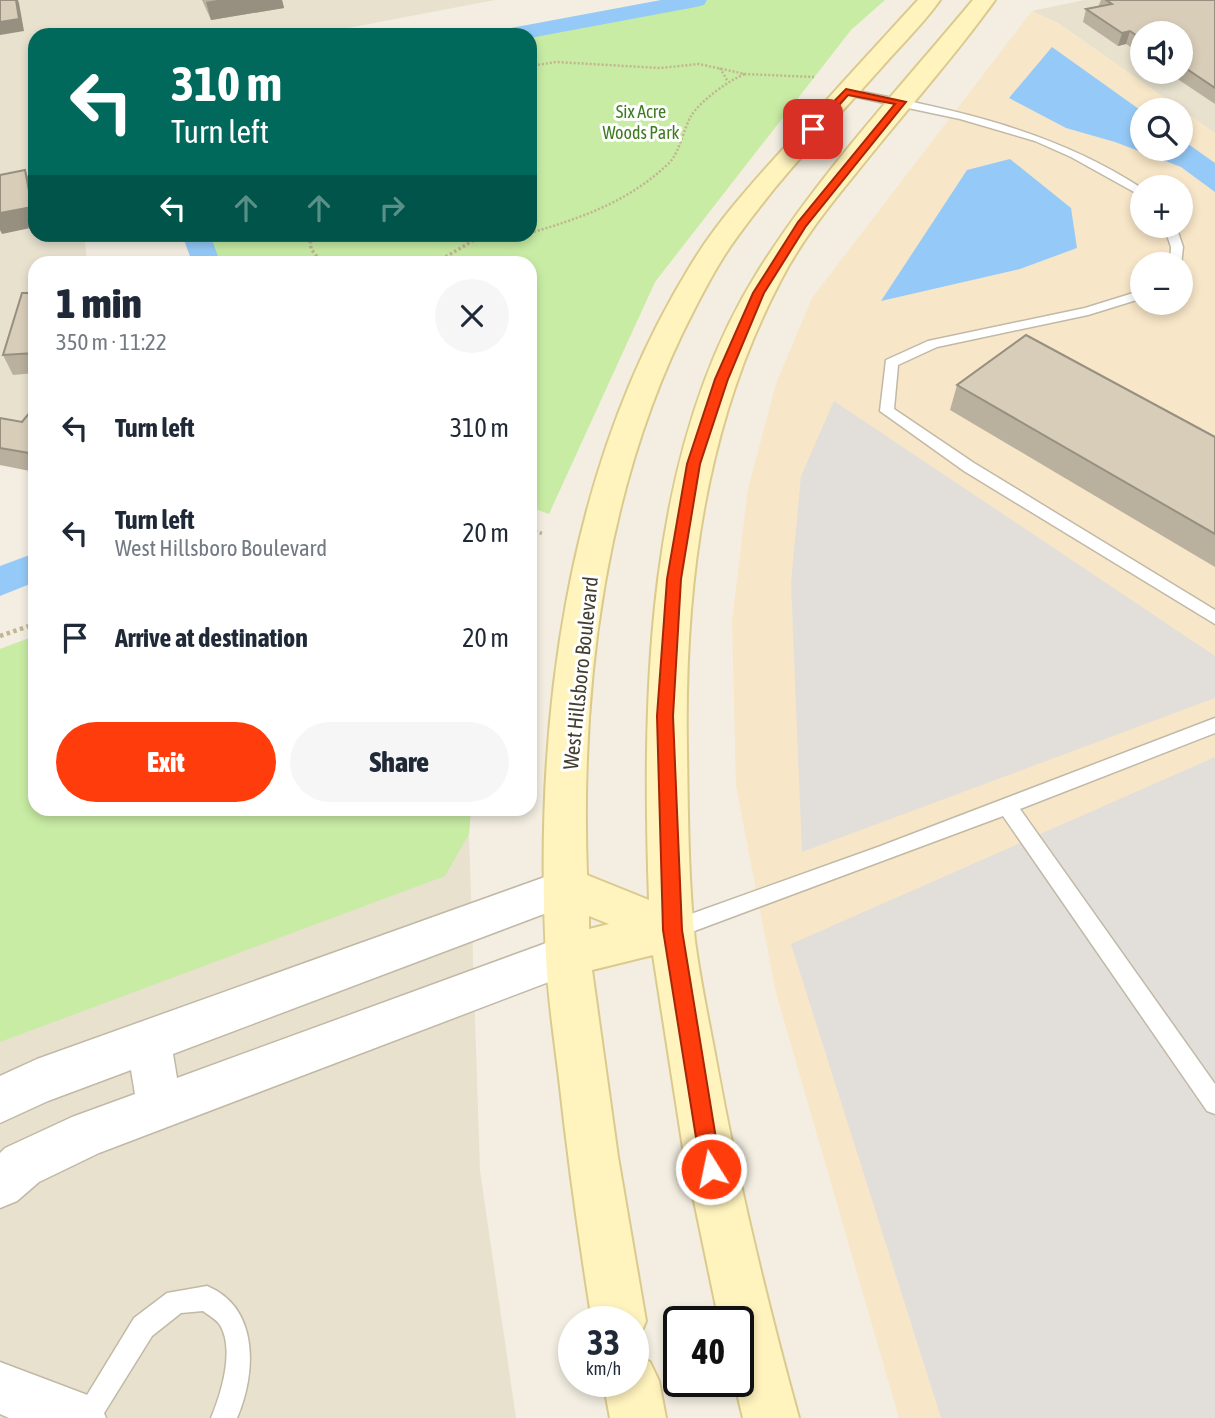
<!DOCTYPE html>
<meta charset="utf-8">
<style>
:root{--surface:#fff;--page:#f6f6f7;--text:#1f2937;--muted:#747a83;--accent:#ff3c0b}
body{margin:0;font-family:"Asap Condensed",sans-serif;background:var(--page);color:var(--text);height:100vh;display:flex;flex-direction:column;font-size:26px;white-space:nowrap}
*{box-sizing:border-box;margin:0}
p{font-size:23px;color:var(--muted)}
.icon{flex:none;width:38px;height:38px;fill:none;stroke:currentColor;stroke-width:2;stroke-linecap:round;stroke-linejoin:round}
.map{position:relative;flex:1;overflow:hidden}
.drawer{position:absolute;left:28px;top:256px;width:509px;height:560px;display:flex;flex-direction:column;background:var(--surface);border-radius:21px;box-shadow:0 4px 10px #0003}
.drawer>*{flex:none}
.top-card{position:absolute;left:28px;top:28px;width:509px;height:214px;border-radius:21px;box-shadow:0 4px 10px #0003;background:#00695c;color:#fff;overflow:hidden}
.buttons{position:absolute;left:1130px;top:21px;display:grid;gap:14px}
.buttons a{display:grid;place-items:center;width:63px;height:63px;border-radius:50%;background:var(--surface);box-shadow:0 4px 10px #0003;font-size:35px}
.speed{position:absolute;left:558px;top:1306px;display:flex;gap:14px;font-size:35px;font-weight:700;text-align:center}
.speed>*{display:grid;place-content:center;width:91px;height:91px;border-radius:50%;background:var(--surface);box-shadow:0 4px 10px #0003;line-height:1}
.speed small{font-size:18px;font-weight:400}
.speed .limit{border:4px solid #111;border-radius:10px;background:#fff;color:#111}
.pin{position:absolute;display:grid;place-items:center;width:60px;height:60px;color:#fff;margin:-30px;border-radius:14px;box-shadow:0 4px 10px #0006}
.me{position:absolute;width:77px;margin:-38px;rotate:350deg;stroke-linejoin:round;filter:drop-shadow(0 0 5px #0008)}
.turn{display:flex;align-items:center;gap:24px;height:147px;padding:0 28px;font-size:32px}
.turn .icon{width:91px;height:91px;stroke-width:2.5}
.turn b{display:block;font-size:49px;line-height:60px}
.lanes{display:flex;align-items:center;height:66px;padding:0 28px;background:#0003;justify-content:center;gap:35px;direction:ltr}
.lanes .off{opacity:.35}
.round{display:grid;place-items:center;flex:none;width:74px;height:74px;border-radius:37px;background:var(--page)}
.summary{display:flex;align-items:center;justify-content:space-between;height:119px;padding:0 28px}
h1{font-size:42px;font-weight:800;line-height:52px}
.cta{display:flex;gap:14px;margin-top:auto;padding:14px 28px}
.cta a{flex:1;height:80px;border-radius:42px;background:var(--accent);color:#fff;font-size:28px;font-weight:800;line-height:80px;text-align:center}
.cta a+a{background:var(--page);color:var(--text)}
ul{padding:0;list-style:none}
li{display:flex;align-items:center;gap:21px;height:105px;padding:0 28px}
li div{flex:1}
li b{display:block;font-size:26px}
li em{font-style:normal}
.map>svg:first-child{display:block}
.residential{fill:#e7e1ce;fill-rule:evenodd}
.commercial{fill:#f8e6c8;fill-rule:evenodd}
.green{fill:#c8eca4}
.parking{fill:#e2dfda}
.water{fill:#95caf8}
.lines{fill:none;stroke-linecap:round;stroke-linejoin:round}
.canal{fill:#95caf8;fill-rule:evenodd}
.lane-casing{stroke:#c1b9a6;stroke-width:3}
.street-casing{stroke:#c1b9a6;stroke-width:3}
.secondary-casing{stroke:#dbca8d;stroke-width:4}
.path-far2{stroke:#c2b492;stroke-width:2.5;stroke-dasharray:2 2;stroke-linecap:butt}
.path-far1{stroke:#c2b492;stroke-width:3.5;stroke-dasharray:2.5 2.5;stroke-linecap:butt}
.path{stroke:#c2b492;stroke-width:4.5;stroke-dasharray:3.5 3.5;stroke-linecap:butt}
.lane{fill:#fff;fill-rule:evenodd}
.street{fill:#fff;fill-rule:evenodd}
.secondary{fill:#fff3be;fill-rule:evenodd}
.wall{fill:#bab09e}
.shaded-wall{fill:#979081}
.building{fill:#d8cdb8;stroke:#979081;stroke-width:2}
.route{fill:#ff3c0b;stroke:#a62707;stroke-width:2}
.labels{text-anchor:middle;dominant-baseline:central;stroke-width:6;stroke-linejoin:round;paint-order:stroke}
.far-park-label{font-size:18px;fill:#3e7b1f;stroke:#fff}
.street-label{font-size:21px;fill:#443e31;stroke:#fff}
</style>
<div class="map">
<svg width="1215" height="1418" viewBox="0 0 1215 1418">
<rect width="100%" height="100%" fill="#f3eee1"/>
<path class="residential" d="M0 0H495L311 35H35V234L84 235 87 262H35V451L0 465Z
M1084 0H1215V133L1058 23 1032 11ZM1143 33H1181V72H1143Z
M35 636V808L471 809 469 834 480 1171 516 1418H0V649Z"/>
<path class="commercial" d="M1032 11 1058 23 1215 133V1418H899L776 993 736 786 732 620 748 489 776 384 812 298ZM1143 110H1181V149H1143ZM1143 187H1181V226H1143ZM1143 264H1181V303H1143Z"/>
<path class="green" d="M696 0H885L851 30 655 282 549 514 530 507V262H206L196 235 530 234V35H511Z
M35 636V808L471 809 469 834 445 876 0 1042V649Z"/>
<path class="parking" d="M834 401 1215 656V698L802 852 791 583 801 476Z
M1215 757V1418H941L791 944Z"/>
<path class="water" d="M1052 47 1143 112V149H1181V139L1215 163V192L1181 167 1115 142 1066 128 1009 98Z
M1010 159 1071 208 1077 248 1020 269 881 301 967 170Z"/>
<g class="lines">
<path class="canal" d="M661 0H707L704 5 696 7 530 38V35H500L503 30 511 28Z
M182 234H210L220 262H192Z
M35 553V582L0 596V566Z"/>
<defs>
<path id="lane" d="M846 89C951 108 1053 130 1143 189V197L1071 157 1035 141 960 119 842 94V90Z
M1164 226H1176L1183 247 1181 265 1170 264 1171 247Z
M1143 290V298L1088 315 937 347 898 365 894 409 974 463 1215 610V624L964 471 880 411 886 360 928 341 1085 308Z
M1215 718V733L1020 809 1215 1084V1114L1207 1111 1003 816 673 939 666 937 663 930 666 923 878 847Z
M207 1286C260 1308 256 1374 237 1418H211C221 1394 235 1350 220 1325 216 1319 208 1315 203 1311L181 1313 152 1336 101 1418H73L134 1318 167 1293Z"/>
<path id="street" d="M567 869 581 874 587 887 581 900 173 1054 177 1078 568 935 583 941 589 955 583 969 99 1153 39 1182 17 1201 0 1208V1153L5 1148 72 1117 135 1094 131 1070 48 1101 0 1123V1076L37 1059Z
M0 1362 98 1399 106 1418H9L0 1414Z"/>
<path id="secondary" d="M918 0H940C923 24 900 46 881 68 832 123 780 177 737 237 720 260 707 285 694 310 605 481 580 685 587 875L649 900C642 695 645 453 757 273 818 175 899 89 973 0H995C952 60 902 115 856 173 829 206 802 240 782 278 704 425 684 588 687 751 688 814 688 879 695 941 700 979 708 1017 715 1054 737 1177 766 1298 799 1418H743L734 1381H738V1321H719L683 1148 653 955 592 970 618 1157 646 1321 638 1340 634 1342V1321H592C579 1240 568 1160 559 1078 554 1038 548 997 546 957 534 723 565 471 689 268 717 221 755 180 792 139 833 92 876 46 918 0ZM589 916 609 924 589 929Z
M634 1354 650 1362 659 1381 666 1418H610L603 1381H634Z"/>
</defs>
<use href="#lane" class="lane-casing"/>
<use href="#street" class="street-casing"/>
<use href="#secondary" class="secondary-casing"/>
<path class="path-far2" d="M530 66 556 62 660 68 699 64 745 74 814 77
M720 68 728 82
M530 233C581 218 628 202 668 164 680 153 683 130 691 116 700 101 729 80 745 74
M310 234V237
M497 237 526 234"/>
<path class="path-far1" d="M310 236 311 249 321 262
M437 262 474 240 513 236
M530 530 544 534"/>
<path class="path" d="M0 636 35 624"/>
<use href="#lane" class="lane"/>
<use href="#street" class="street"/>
<use href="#secondary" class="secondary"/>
</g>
<path class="wall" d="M202 0H282L284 8 211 20Z
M1101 0H1215V104L1167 72H1181V33H1143V55L1126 44 1118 46 1083 22 1086 9 1098 7Z
M35 293V373L13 375 3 355Z
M957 385 1215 437V567L950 410Z
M35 406V472L0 465V418L22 422Z"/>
<path class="shaded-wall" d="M16 0H18L19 3 24 31 0 35V22Z
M217 0H282L284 8 211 20 206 2Z
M1130 31 1126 44 1118 46 1122 33Z
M25 170 33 189 35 198V227L2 234 0 230V213Z"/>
<path class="building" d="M0 0H16L19 19 0 22Z
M1106 0H1215V88L1181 65V33H1143V40L1130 31 1122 33 1086 9 1112 4Z
M25 170 32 207 0 213V175Z
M22 293H35V353L3 355Z
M1026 335 1215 437V534L957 385Z
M35 406V454L0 448V418L22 422Z"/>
<path class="route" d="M846 89 906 102 806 226 764 293 728 379 700 464 681 579 673 716 682 930 721 1169 718 1176 711 1179 704 1176 701 1169 663 930 657 716 667 579 687 464 715 379 753 293 798 222 895 104 848 95 816 131H809V127Z"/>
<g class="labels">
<g class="far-park-label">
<text x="641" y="111">Six Acre<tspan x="641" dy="21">Woods Park</tspan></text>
</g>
<g class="street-label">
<text transform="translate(580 673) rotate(-84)">West Hillsboro Boulevard</text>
</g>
</g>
</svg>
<div class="buttons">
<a><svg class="icon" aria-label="sound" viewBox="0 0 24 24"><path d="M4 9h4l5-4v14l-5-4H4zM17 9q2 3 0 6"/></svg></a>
<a><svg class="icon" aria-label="search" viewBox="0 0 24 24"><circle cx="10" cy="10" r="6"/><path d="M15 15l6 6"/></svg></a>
<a>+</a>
<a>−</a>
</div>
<div class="speed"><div>33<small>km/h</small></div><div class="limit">40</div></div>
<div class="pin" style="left:813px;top:129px;background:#d93025"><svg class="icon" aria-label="arrive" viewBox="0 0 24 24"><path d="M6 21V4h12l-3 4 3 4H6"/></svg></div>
<svg class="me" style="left:711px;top:1169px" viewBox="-20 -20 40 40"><circle r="17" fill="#ff3c0b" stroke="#fff" stroke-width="3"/><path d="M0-11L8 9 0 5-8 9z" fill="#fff"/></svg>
<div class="top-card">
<div class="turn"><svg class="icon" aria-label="left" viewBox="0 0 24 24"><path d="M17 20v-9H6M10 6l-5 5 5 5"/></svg><div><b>310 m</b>Turn left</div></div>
<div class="lanes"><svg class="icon" aria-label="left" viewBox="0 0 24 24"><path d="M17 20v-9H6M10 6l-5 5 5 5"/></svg><svg class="icon off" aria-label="ahead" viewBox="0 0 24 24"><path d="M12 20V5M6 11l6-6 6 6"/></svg><svg class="icon off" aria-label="ahead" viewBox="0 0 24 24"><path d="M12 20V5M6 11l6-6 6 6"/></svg><svg class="icon off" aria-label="right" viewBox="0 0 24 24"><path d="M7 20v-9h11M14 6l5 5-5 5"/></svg></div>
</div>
<section class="drawer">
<div class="summary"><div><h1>1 min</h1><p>350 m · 11:22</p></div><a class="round"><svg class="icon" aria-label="close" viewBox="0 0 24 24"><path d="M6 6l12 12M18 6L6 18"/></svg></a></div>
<ul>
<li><svg class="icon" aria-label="left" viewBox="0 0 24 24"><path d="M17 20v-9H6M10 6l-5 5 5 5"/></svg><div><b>Turn left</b></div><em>310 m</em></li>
<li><svg class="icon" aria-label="left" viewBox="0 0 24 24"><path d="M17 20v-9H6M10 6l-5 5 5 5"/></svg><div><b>Turn left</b><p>West Hillsboro Boulevard</p></div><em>20 m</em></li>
<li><svg class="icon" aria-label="arrive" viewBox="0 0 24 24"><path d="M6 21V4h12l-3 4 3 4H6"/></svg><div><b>Arrive at destination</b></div><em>20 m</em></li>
</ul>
<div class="cta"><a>Exit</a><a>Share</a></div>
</section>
</div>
